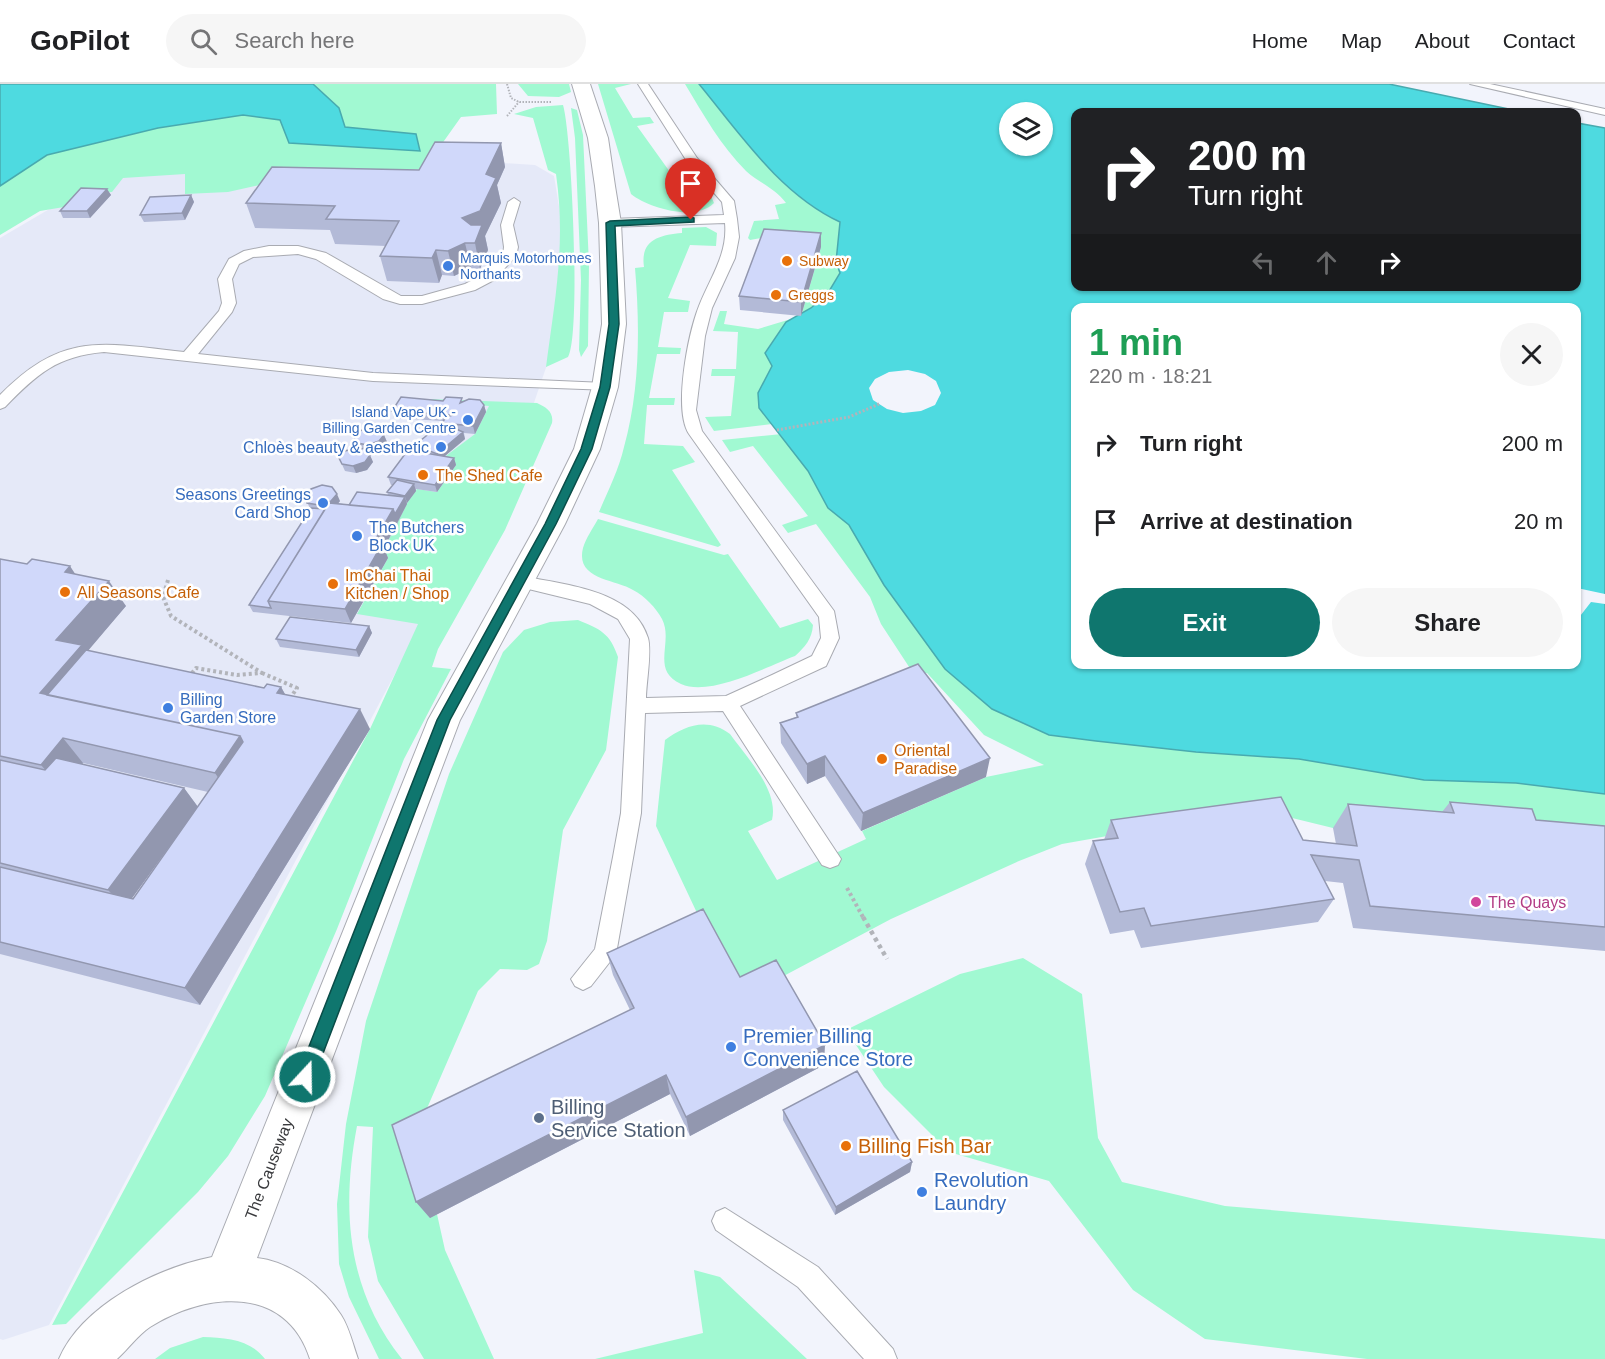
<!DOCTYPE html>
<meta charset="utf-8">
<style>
:root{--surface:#fff;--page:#f6f6f6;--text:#202124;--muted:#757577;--line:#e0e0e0;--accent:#0f766e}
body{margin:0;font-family:Helvetica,sans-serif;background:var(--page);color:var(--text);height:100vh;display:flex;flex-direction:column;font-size:22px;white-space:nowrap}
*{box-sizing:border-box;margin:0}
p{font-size:20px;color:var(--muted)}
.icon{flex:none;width:33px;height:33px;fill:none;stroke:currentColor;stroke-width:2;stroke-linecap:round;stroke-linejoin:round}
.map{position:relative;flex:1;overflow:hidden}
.sheet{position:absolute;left:1071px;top:219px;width:510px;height:366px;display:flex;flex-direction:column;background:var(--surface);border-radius:12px;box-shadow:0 2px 4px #0004}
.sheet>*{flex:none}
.hud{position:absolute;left:1071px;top:24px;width:510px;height:183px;border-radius:12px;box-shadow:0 2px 4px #0004;background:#202124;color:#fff;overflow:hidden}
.controls{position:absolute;left:999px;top:18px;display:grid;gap:12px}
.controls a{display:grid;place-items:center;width:54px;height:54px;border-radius:50%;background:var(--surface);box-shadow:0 2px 4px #0004;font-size:30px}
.pin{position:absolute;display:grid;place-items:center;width:51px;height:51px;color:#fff;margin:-62px -26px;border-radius:50% 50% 50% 0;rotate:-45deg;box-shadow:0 0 6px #0007}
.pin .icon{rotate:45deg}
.me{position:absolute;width:66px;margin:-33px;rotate:21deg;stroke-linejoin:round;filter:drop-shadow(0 0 4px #0008)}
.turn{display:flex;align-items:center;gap:21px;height:126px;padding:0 18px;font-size:27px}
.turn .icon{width:78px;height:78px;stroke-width:2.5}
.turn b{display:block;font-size:42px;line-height:51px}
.lanes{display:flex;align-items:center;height:57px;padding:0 18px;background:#0003;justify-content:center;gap:30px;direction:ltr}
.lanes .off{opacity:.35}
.round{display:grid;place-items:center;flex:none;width:63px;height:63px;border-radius:32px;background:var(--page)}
.summary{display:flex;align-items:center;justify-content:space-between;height:102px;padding:0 18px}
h1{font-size:36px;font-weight:600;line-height:45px;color:#1e9e55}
.primary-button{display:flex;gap:12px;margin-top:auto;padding:12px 18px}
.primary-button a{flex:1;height:69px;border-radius:36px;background:var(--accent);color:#fff;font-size:24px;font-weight:600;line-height:69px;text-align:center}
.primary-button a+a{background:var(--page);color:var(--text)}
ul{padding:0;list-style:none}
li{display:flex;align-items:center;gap:18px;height:78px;padding:0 18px}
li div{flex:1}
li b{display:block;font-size:22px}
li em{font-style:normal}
header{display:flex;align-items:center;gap:36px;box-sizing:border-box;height:84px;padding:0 30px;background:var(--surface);border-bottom:2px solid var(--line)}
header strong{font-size:28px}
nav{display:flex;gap:33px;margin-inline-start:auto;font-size:21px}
.search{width:420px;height:54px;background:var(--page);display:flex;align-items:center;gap:15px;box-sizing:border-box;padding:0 21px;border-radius:33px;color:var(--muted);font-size:22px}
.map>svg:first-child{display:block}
.built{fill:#e5e9f8}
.green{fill:#a1f9d2}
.water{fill:#4edae0;stroke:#48aaaf;stroke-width:1.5;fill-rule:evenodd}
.pier{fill:#f2f4fc}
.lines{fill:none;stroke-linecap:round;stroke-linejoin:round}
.service-casing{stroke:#a9abb2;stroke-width:2}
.tertiary-casing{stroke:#a9abb2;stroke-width:2}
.path-far3{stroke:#b2b4ba;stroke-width:2;stroke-dasharray:1.5 1.5;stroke-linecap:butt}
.path-far2{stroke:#b2b4ba;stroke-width:3;stroke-dasharray:2 2;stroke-linecap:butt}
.path-far1{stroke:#b2b4ba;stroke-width:4;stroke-dasharray:3 3;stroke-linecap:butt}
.path{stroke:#b2b4ba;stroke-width:4.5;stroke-dasharray:4 4;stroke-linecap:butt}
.service{fill:#fff;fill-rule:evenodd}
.tertiary{fill:#fff;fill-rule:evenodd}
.wall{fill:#b3bad7;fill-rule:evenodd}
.shaded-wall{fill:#9297af}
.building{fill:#d0d8fa;stroke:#9297af;stroke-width:1.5}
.route{fill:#0f766e;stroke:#0a4d48;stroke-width:1.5}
.food-dot{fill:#e8710a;stroke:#fff;stroke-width:2}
.shop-dot{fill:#3f7fe0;stroke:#fff;stroke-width:2}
.hotel-dot{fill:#d1479c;stroke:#fff;stroke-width:2}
.service-dot{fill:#5c6f8a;stroke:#fff;stroke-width:2}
.labels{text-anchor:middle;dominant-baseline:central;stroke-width:5;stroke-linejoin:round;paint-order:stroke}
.far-shop-label{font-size:14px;fill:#366cbe;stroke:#fff;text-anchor:start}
.far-food-label{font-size:14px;fill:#c56008;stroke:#fff;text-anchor:start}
.shop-label{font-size:16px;fill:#366cbe;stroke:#fff;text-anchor:end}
.food-label{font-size:16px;fill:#c56008;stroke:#fff;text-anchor:start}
.hotel-label{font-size:16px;fill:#b23c85;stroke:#fff;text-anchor:start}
.street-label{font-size:16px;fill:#393a3d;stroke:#fff}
.near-shop-label{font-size:20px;fill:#366cbe;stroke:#fff;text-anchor:start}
.near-service-label{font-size:20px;fill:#4e5e75;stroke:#fff;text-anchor:start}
.near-food-label{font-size:20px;fill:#c56008;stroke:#fff;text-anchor:start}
</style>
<header>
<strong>GoPilot</strong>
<div class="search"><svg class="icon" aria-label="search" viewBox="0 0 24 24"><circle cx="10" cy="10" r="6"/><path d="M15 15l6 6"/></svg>Search here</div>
<nav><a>Home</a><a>Map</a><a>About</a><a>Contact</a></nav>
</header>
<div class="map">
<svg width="1605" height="1275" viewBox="0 0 1605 1275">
<rect width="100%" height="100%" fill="#f2f4fc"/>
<path class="built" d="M469 77 535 81 554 92 563 147 559 212 550 272 525 345 49 1241 3 1256 0 1255V154L75 110 127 89Z"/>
<path class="green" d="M313 0H496L497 30 461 33 424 85 304 91 228 108 185 110V90L123 94 112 108 86 109 64 123 40 127 0 151V102L47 71 158 44 243 31 280 36 289 59 416 50 345 43 339 24Z
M518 0H569L571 8 559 13 528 12Z
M598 0H631L615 4 633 34 650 33 654 39 637 42 685 109 702 106 711 112 714 119C696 138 648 124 631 110Z
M685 0H699C740 50 780 111 840 138L836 178 840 188 828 209 811 224 786 238 765 268 772 282C764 313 747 308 772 340L714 347 705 333 731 332 735 292H711L712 285H736L738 248 713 247 720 227H727L724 240 758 245 801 232 821 163 761 154 750 156 748 154 754 137 779 135 775 121 786 119C775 104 759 99 746 87 721 62 703 30 685 0Z
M563 21C572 51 581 252 568 273L546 283C555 215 566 159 556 90L548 86 533 34 514 30 536 23Z
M571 24 577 26 583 51 589 180 588 262 581 273 579 266 581 196 575 54Z
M706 143 717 149 716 162 690 161 668 214 690 217 688 228H664L658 263 681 264 680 270H657L649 314H675L674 321H647L644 360 683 362 695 378 672 386 721 461 718 463 599 428C608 407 619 385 624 363 640 306 640 243 635 184L644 183C640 156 659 151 682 149V144Z
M428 315 537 319C546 323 554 328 552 339L505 446 438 565 432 583 451 585 404 675 337 845 265 1012 228 1072 198 1108 66 1240 52 1241 370 645 418 540 357 530 388 474 380 473 407 419 417 405 437 408 456 381 439 377 475 350 489 322 426 317Z
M782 350 808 387 828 424 849 441 867 469 1049 651 1196 668 1299 675 1424 696 1516 699 1605 710V767L1333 744 1288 733 1147 745 1062 760 1019 777 891 835 742 914 706 848 656 742 665 656C685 641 708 633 730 650 747 674 779 706 772 736L748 747 777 796 866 755 862 747 986 693 1044 681 984 651 927 589 915 592 881 540 870 513 816 440 788 449 782 441 808 432 753 362 730 368 722 356Z
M598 435 724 471 728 470 780 544 808 535 813 541C812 555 805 563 795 572 766 583 710 613 681 600 650 586 674 558 662 535 656 524 645 512 633 506 615 495 575 496 583 464 586 454 593 444 598 435Z
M578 536C600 545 610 549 618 573L606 666 563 746 547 857 539 880 527 886 500 885 478 907 418 1045 445 1166 494 1275H424L378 1197 368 1153 373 1043 357 1042C341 1126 347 1206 402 1275H379L349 1213 339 1180 337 1120 346 1040 366 937 449 690 503 568 524 546 550 538Z
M1023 874 1082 910 1098 1054 1122 1098 1225 1122 1605 1155V1275H1367L1205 1255 1133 1206 1049 1097 949 1068 884 1003 846 946 960 890Z
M694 1186 720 1193 807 1275H595L703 1249Z
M203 1253C226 1254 250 1255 265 1275H155L170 1264Z"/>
<path class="water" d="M0 0H313L339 24 345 43 416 50 420 67 289 59 280 36 243 31 158 44 47 71 0 102Z
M699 0H1389L1523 28H1076V202H1576L1577 39 1605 44V710L1516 699 1424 696 1299 675 1196 668 1096 657 1049 651 992 625 945 585 884 501 849 441 828 424 808 387 759 324 758 309 772 282 765 269 786 238 811 224 828 209 840 189 836 178 840 138C780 110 741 51 699 0ZM1010 28H1042V62H1010ZM1076 224H1576V580H1076Z"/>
<path class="pier" d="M908 286 925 290 936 297 941 309 935 321 921 327 903 329 887 325 873 316 869 304 875 295 889 288Z
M1577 504 1605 510V520L1591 518 1577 536V523L1580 519 1577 515Z"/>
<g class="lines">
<defs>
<path id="service" d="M638 0H648L697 74 734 117 737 135 739 153 735 174 712 224 705 252 696 326 702 347 834 527 839 554 826 582 740 622 841 775 838 781 830 784 822 781 723 627 645 629 641 729 616 870 591 902 583 906 575 902 571 895 595 865 613 773 621 729 630 555 618 535 590 520 512 501 509 497 512 493 518 491C561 501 633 504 648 554 652 568 646 599 646 614L726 612 772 591 812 572 821 554 819 533 689 350C673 326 688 250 699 222 710 194 728 170 725 139L610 143 604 139 610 135 724 131 722 118 688 79Z
M1470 0H1490L1605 25V31Z
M514 114 520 118 513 141 518 163 516 172 494 196 475 206 422 220H400L383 215 316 175 298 170 253 173 239 180 232 195 236 219 232 228 198 270 373 289 605 299 610 300 612 303 610 306 373 297 104 268C57 272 37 290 5 323L0 325V311C63 247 102 259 184 268L219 227 222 219 218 195 229 175 244 167 269 162H298L326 169 401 212H422L465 200 484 190 503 171 504 163 501 141 508 118Z
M725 1124 818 1183 893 1265 897 1275H864L798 1203 716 1146 712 1137 716 1128Z"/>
<path id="tertiary" d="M572 0H590L608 54 615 102 621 139 626 240 618 303 600 365 565 440 460 636 257 1174C291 1178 323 1203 341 1231 349 1243 353 1261 358 1275H310C286 1200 205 1208 150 1243 138 1251 128 1265 117 1275H59C82 1221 157 1184 212 1173L428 636 537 440 574 365 592 303 602 240 599 139 595 102 588 54Z"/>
</defs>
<use href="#service" class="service-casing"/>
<use href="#tertiary" class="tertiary-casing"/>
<path class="path-far3" d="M507 0 511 14 519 18H552
M507 32 519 18"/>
<path class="path-far2" d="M777 346 849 333 879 320"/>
<path class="path-far1" d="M168 496 163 513 171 532 262 589 237 591 196 584 189 593
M262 589 297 604 289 616
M847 804 864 835"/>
<path class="path" d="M863 833 887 875"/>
<use href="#service" class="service"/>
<use href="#tertiary" class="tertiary"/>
</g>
<path class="wall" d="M501 59 505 83 497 101 501 119 485 152 488 166 480 185 471 184 454 192 442 191 439 199 387 197 380 172 386 162 335 160 330 146 255 144 246 119 419 86Z
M107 105 111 111 90 134H63L60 127Z
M191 111 194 118 185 136 144 138 140 131Z
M821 163 801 232 740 226 739 212Z
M443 317H463L484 321 486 328 475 350 464 349 465 355 445 372 454 374 456 381 437 408 416 405V407L407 419V420L398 438V439L384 464 388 474 351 539 253 528 249 521 310 425 305 412 340 417 338 419 349 421 388 411 387 408 393 401H391L388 393 418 368 415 361 442 339 443 337 394 334 392 327Z
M384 351 387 358 382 365 370 368H368L373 378 367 386 356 389 345 387 339 374 358 364 354 353Z
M0 475 76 490 126 522 87 567 264 604 281 603 285 610 370 645 200 921 0 870ZM83 679 208 708 133 815H131L198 723 184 704 82 680Z
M369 542 372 549 359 573 280 563 276 555Z
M796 629 986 693 861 747 825 692 807 700 781 659 780 639 796 633Z
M1450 718 1536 736 1605 742V867L1353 844 1343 799 1325 797 1334 815 1318 838 1141 864 1134 846 1110 850 1085 780 1093 757 1104 756 1111 736 1336 760 1333 744 1348 720 1442 728Z
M607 869 740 893 824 981 690 1052 670 1010 430 1134 416 1118 630 926 613 891Z
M783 1026 912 1078 910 1088 835 1131 783 1036Z"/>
<path class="shaded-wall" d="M501 59 505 83 497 101 501 119 485 152 488 166 480 185 475 159 462 134 486 90Z
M107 105 111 111 90 134 87 127Z
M191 111 194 118 185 136 182 129Z
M821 149V163L801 232V218Z
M465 159 471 184 454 192 448 167Z
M436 166 442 191 439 199 432 174Z
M484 321 486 328 475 350 473 342Z
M463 348 465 355 439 377 437 370Z
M384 351 387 358 382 365 370 368 368 361Z
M370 371 373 378 367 386 356 389 353 382Z
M454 374 456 381 437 408 435 401Z
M414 400 416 407 407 419 405 412Z
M337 410 340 417 334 425 322 428 319 421Z
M405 413 407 420 384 464 388 474 351 539 345 525 374 458 393 425Z
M70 482 87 508 65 488Z
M109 497 126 522 87 568 71 620 40 609 56 556Z
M369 542 372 549 359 573 356 566Z
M281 603 292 623 277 609Z
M360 625 370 645 200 921 185 904Z
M240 652 255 677 231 713 215 689Z
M63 654 83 679 62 705 41 681Z
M825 672V692L807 700V680Z
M990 674 986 693 861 747 863 729Z
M184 704 198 723 125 824 108 806Z
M825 961 824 981 690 1052 686 1033Z
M666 991 670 1010 430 1134 416 1118Z
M912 1078 910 1088 835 1131 836 1123Z"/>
<path class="building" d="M435 58 501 59 486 90 496 94 480 127 462 134 471 141H482L475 159H465L448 167 436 166 432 174 380 172 399 137 326 135 335 122 246 119 272 83 419 86Z
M81 104 107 105 87 127H60Z
M191 111 182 129 140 131 150 113Z
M764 145 821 149 801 218 739 212Z
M401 313 443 317 446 313 462 314 460 319 469 315 480 316 484 321 473 342 442 339 446 333 453 331 392 327Z
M442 339 463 348 437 370 415 361Z
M370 344 380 345 384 351 379 357 368 361 357 359 354 353 359 347Z
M356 364 366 365 370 371 365 378 353 382 342 380 339 374 345 367Z
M408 366 454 374 435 401 388 393Z
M397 396 414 400 405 412 387 408Z
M322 401 332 403 337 410 331 417 319 421 307 419 305 412 311 405Z
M357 408 405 413 395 430 393 425 349 421Z
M329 419 393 425 374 458 382 460 345 525 268 517Z
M311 424 325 425 268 517 271 524 249 521Z
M0 475 27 480 32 475 70 482 65 488 109 497 56 556 82 561 40 609 240 652 215 689 63 654 41 681 0 672Z
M290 533 369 542 356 566 276 555Z
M86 566 264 604 267 600 281 603 277 609 360 625 185 904 0 858V783L133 815 243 658 240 652 47 611Z
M918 580 990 674 863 729 825 672 807 680 780 639 798 633 796 629Z
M56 674 184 704 108 806 0 779V676L45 686Z
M1281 713 1303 756 1357 762 1348 720 1454 729 1450 718 1532 725 1536 736 1605 742V843L1370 822 1359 776 1311 771 1334 815 1151 842 1144 824 1120 828 1093 757 1118 754 1111 736Z
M703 825 740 893 776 876 825 961 686 1033 666 991 416 1118 392 1041 634 924 607 869Z
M857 987 912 1078 836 1123 783 1026Z"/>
<path class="route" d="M691 133 694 134V138L615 142 619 240 610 303 592 365 556 440 450 636 314 993 311 999 305 1002 299 999 297 993 437 636 545 440 581 365 600 303 609 240 606 139 610 137Z"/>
<g class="food-dot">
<circle cx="787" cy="177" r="6"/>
<circle cx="776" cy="211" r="6"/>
<circle cx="423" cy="391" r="6"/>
<circle cx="333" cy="500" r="6"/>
<circle cx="65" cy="508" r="6"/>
<circle cx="882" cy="675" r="6"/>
<circle cx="846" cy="1062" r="6"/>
</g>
<g class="shop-dot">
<circle cx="448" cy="182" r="6"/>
<circle cx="468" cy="336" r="6"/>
<circle cx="441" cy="363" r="6"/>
<circle cx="323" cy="419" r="6"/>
<circle cx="357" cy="452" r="6"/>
<circle cx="168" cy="624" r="6"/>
<circle cx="731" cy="963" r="6"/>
<circle cx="922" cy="1108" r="6"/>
</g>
<circle class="hotel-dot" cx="1476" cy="818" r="6"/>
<circle class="service-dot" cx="539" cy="1034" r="6"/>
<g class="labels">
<g class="far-shop-label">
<text x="460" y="174">Marquis Motorhomes<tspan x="460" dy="16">Northants</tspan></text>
<text x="456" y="328" text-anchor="end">Island Vape UK -<tspan x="456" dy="16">Billing Garden Centre</tspan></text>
</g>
<g class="far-food-label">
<text x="799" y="177">Subway</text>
<text x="788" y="211">Greggs</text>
</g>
<g class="shop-label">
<text x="429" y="363">Chloès beauty &amp; aesthetic</text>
<text x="311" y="410">Seasons Greetings<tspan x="311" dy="18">Card Shop</tspan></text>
<text x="369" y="443" text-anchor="start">The Butchers<tspan x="369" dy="18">Block UK</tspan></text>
<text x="180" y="615" text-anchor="start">Billing<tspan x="180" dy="18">Garden Store</tspan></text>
</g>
<g class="food-label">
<text x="435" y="391">The Shed Cafe</text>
<text x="345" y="491">ImChai Thai<tspan x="345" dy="18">Kitchen / Shop</tspan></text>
<text x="77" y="508">All Seasons Cafe</text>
<text x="894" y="666">Oriental<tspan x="894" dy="18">Paradise</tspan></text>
</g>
<g class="hotel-label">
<text x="1488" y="818">The Quays</text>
</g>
<g class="street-label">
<text transform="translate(269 1085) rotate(-69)">The Causeway</text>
</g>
<g class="near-shop-label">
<text x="743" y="952">Premier Billing<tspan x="743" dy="23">Convenience Store</tspan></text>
<text x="934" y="1096">Revolution<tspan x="934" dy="23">Laundry</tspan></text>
</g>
<g class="near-service-label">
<text x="551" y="1023">Billing<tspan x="551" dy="23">Service Station</tspan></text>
</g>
<g class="near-food-label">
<text x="858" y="1062">Billing Fish Bar</text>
</g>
</g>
</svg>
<div class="controls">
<a><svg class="icon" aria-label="layers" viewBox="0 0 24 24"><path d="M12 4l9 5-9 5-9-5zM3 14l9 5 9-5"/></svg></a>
</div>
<div class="pin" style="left:691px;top:136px;background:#d93025"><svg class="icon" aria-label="arrive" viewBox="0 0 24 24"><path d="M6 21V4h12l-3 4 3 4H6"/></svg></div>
<svg class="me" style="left:305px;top:993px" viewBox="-20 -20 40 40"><circle r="17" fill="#0f766e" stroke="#fff" stroke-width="3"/><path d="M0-11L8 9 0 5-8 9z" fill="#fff"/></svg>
<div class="hud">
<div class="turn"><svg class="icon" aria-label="right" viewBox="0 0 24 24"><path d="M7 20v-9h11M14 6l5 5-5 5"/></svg><div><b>200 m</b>Turn right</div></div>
<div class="lanes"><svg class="icon off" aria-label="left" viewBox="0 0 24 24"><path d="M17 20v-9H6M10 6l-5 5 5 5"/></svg><svg class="icon off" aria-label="ahead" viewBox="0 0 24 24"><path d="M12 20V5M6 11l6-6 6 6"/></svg><svg class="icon" aria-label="right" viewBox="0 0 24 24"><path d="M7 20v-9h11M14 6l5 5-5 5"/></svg></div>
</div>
<section class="sheet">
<div class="summary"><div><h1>1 min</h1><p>220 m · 18:21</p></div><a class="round"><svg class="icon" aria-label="close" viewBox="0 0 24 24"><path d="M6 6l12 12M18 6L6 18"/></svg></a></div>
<ul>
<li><svg class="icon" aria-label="right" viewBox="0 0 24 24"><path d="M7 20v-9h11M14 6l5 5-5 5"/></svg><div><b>Turn right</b></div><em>200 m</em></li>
<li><svg class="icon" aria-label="arrive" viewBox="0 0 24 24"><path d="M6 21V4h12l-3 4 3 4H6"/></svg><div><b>Arrive at destination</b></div><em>20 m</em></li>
</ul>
<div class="primary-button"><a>Exit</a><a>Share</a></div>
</section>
</div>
